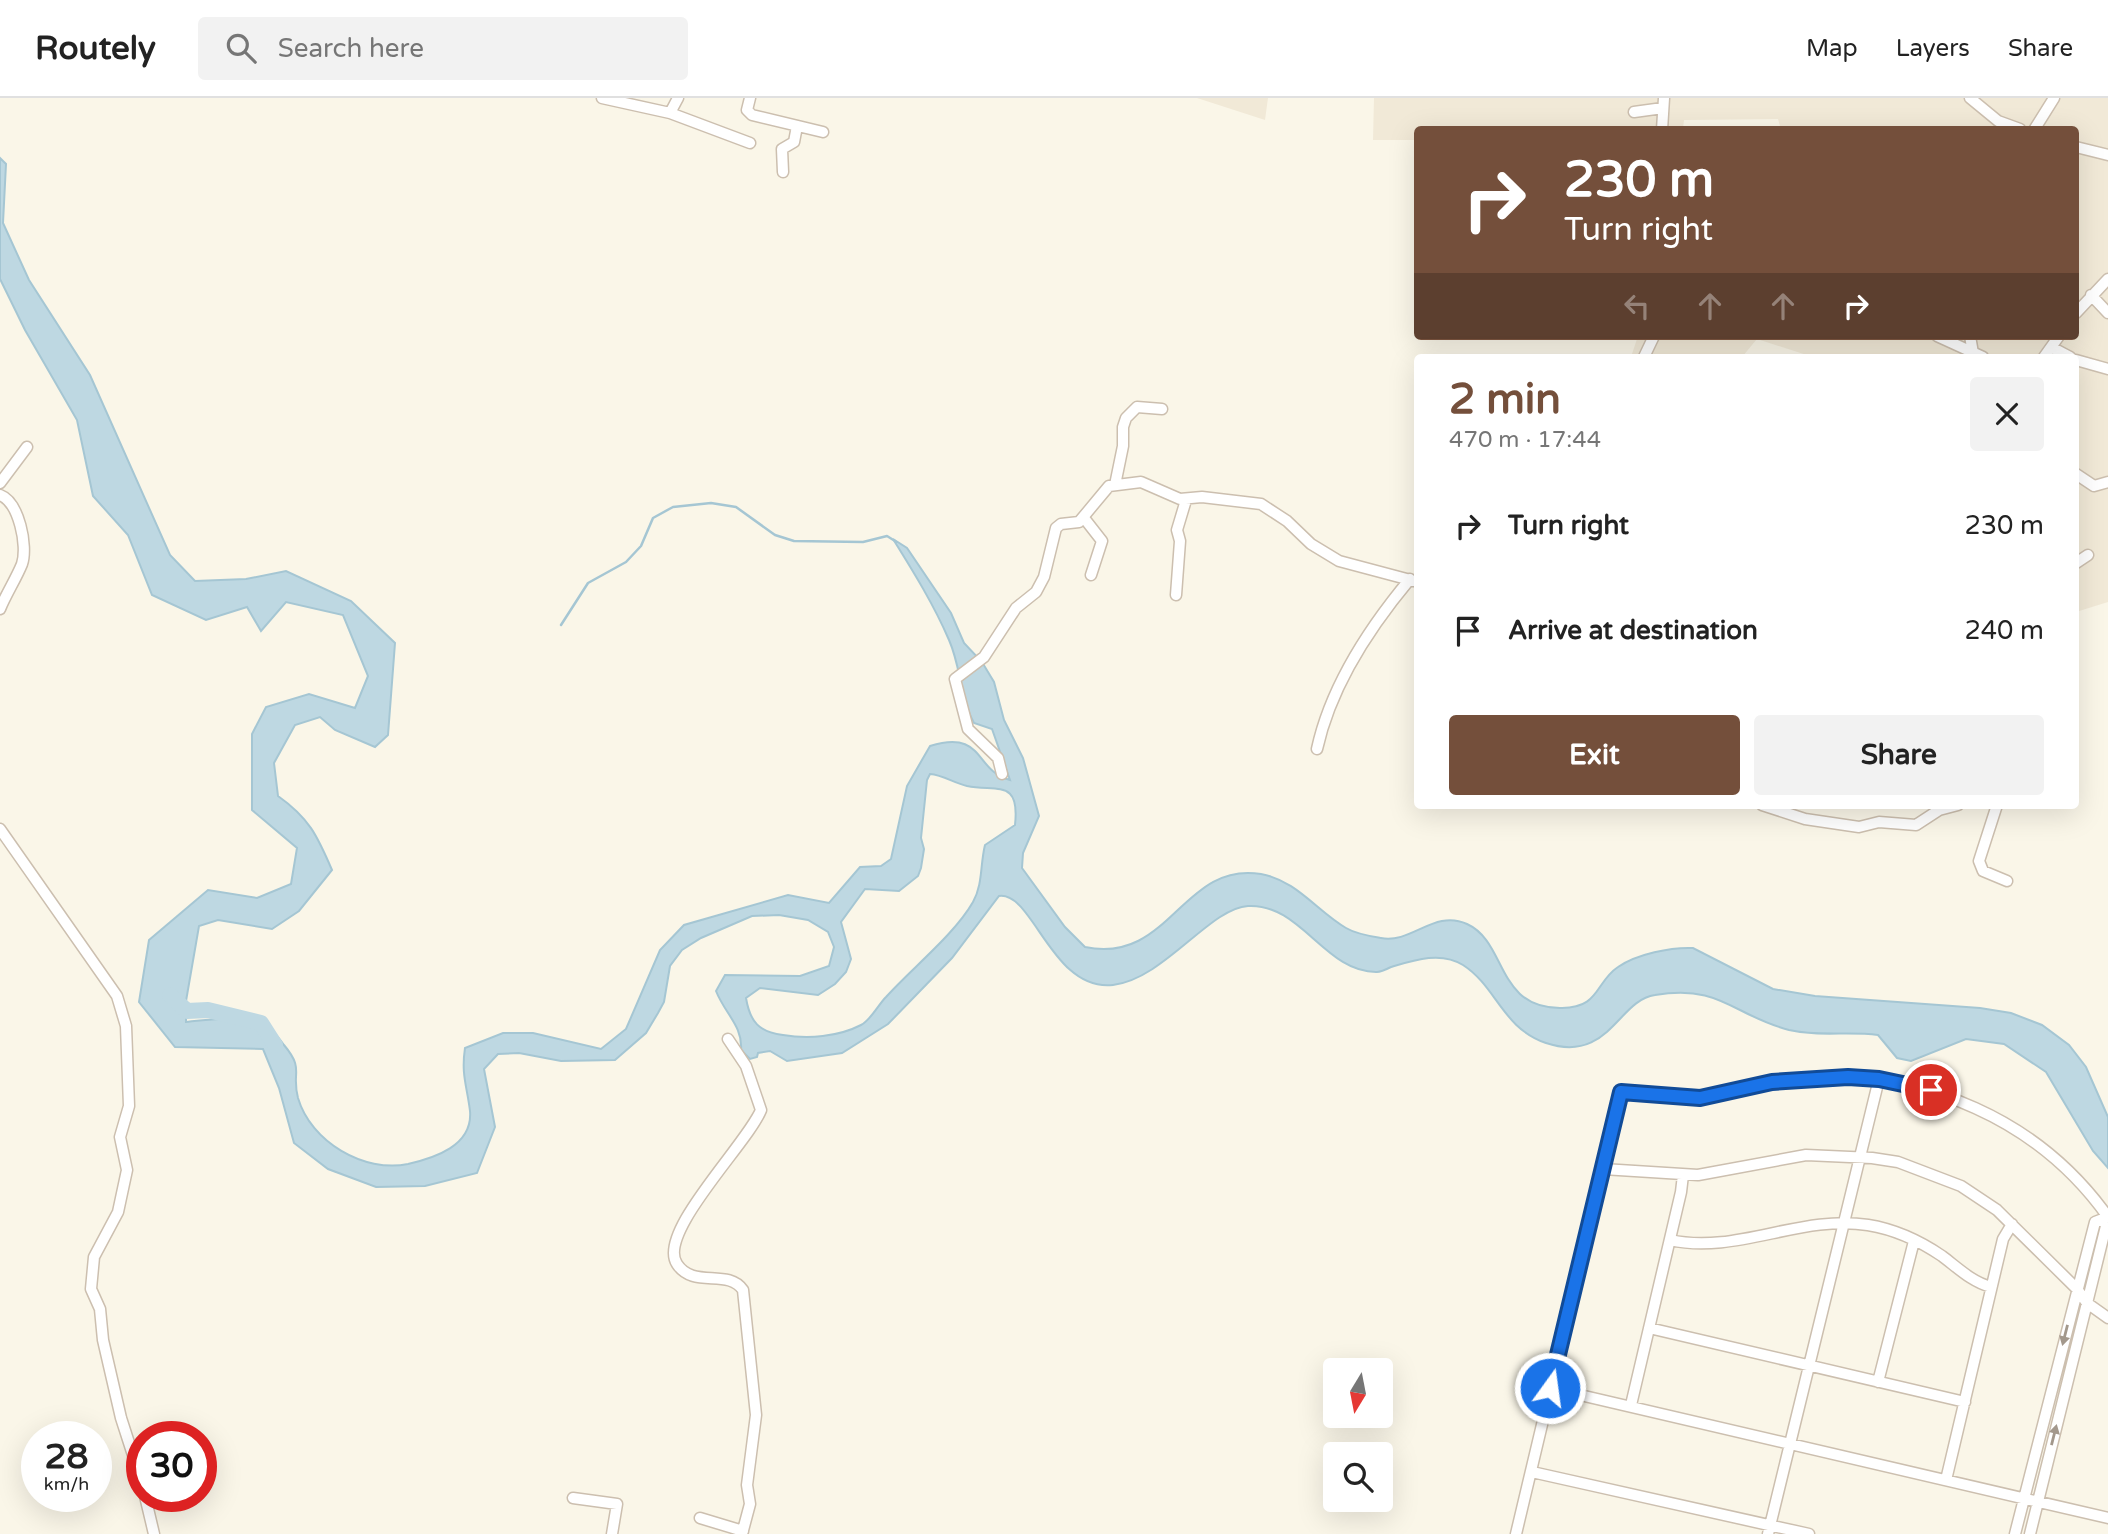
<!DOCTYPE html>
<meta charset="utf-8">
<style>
:root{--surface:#fff;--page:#f2f2f2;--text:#222;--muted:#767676;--line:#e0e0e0;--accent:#744f3b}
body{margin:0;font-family:"Varela Round",sans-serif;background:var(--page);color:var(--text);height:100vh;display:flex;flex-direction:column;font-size:26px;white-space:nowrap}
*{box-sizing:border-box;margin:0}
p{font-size:23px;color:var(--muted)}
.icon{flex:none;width:38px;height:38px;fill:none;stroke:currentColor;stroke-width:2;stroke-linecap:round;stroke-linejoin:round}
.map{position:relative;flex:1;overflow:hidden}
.drawer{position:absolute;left:1414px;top:256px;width:665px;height:455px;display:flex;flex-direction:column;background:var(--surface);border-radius:7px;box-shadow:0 7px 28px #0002}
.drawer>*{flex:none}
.banner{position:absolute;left:1414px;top:28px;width:665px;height:214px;border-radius:7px;box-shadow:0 7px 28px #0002;background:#744f3b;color:#fff;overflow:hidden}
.needle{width:46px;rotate:190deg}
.controls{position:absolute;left:1323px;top:1260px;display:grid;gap:14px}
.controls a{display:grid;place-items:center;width:70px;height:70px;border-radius:7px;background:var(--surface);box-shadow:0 7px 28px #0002;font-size:35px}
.speed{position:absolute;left:21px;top:1323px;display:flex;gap:14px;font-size:35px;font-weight:700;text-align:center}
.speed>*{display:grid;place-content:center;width:91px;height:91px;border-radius:50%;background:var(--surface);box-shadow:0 7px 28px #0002;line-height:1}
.speed small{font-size:18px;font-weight:400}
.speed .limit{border:10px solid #d22;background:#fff;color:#111}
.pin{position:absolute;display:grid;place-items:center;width:60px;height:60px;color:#fff;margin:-30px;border:4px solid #fff;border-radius:50%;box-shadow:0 2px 7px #0007}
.me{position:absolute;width:77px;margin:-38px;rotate:14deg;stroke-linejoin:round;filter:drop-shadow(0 0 5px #0008)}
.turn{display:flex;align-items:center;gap:24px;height:147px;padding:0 35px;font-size:32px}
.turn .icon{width:91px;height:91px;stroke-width:2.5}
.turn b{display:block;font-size:49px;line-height:60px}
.lanes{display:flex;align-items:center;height:66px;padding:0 35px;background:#0003;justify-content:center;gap:35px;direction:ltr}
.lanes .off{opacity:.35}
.round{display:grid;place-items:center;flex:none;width:74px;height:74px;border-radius:7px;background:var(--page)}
.head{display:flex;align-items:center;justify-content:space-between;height:119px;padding:0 35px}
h1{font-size:42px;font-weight:700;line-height:52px;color:var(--accent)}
.cta{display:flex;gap:14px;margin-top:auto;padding:14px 35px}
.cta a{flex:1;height:80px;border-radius:7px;background:var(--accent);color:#fff;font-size:28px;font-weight:700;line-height:80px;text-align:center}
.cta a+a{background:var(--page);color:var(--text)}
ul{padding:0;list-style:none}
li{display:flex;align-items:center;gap:21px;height:105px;padding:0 35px}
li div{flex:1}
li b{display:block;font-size:26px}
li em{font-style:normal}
header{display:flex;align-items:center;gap:42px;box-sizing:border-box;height:98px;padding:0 35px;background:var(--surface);border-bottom:2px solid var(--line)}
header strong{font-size:33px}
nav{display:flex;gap:38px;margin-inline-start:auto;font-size:24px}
.search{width:490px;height:63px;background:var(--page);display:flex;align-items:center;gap:18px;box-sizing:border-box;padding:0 24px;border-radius:7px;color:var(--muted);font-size:26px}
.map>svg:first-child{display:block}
.residential{fill:#f1e9d7}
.water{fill:#bed8e2;stroke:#a5c6d3;stroke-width:2;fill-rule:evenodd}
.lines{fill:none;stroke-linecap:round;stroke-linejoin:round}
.stream{stroke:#a5c6d3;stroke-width:2.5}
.river{stroke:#bed8e2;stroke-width:16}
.minor-casing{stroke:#ccbfaf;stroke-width:13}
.minor{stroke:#fff;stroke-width:10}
.oneway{fill:#a3988c}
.route-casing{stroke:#114b97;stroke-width:18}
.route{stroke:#1a73e8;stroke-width:12}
</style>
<header>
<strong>Routely</strong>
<div class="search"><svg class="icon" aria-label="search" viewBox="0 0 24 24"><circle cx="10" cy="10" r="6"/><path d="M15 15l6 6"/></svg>Search here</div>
<nav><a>Map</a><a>Layers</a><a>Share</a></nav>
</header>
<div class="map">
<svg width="2108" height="1436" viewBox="0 0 2108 1436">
<rect width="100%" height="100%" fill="#faf6e8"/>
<path class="residential" d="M1197 0H1268L1265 22Z
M1374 0H2108V504L2076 514V259H1813L1757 241 1742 259H1631L1638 238H2076V32H1781L1778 21 1684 22 1683 31 1418 32 1417 42H1373Z"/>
<path class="water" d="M0 60 6 66 3 125 29 182 90 277 170 457 195 483 246 481 286 473 351 503 395 545 388 637 375 649 335 632 320 619 295 627 274 665 278 698C309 720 317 737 332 772L299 813 272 831 218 822 199 828 186 903V924C213 921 245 916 270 931 275 934 280 942 284 947 305 972 291 974 298 1000 311 1044 364 1075 408 1066 434 1060 473 1048 470 1013 467 988 461 977 465 950L503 935H533L601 951 626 931 660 852 684 827 788 797 829 805 860 769 881 768 891 761 907 688 930 648C985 631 974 673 1010 682L992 631 974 625C960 599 961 569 949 542 934 507 913 473 893 441L907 450 951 515 964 545 982 564 994 584 1004 622 1023 660 1039 718 1023 755 1022 770 1065 829 1085 849C1170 867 1182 763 1261 776 1296 782 1317 813 1346 830 1356 836 1369 838 1381 840 1412 846 1434 811 1467 826 1507 844 1496 910 1560 910 1600 911 1595 884 1618 869 1637 856 1671 849 1693 850L1773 891 1815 898 1980 910 2011 915 2042 927 2069 947 2086 969 2108 1019V1070L2093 1053 2046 974 2004 946 1966 941 1911 963 1897 960 1878 937C1848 933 1819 939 1789 932 1732 917 1721 886 1655 897 1618 902 1609 966 1546 945 1502 930 1497 889 1463 867 1441 853 1414 862 1391 869 1387 871 1381 874 1377 874 1325 875 1301 805 1248 808 1210 810 1164 881 1113 887 1052 894 1033 793 999 798L952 860 888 926 842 955 787 963 770 953 758 955 757 959 750 961 741 952C743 928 725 916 716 893L725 877 800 878 829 868 834 849 828 834 808 822 779 817 752 818 701 840 682 852 670 868 664 904 658 915 646 935 615 962 561 963 519 955 498 956 484 971 495 1029 477 1075 425 1088 376 1089 328 1071 294 1045 279 990 263 951 175 949 139 904 149 842 208 792 257 800 291 786 297 750 252 712V636L266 609 309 596 355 610 368 578 343 517 286 504 261 533 247 509 206 522 152 497 128 437 93 398 77 322 25 232 0 181ZM930 676C943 677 954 685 967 688 998 694 1020 681 1015 727L985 747C980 767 983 786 973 804 954 837 912 870 886 899 878 907 871 922 861 927 838 939 808 941 783 937 759 934 750 924 746 900L760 890 818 897 835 886 846 874 851 861 841 824 865 791 899 793 918 778 921 770 924 751 921 740 927 682Z"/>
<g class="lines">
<path class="stream" d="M561 527 588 485 626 464 641 448 653 420 673 409 711 405 736 409 775 437 794 443 863 444 887 438 895 443"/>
<path class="river" d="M170 897 187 913 208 912 261 925 275 947"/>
<defs>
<path id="minor" d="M602 0 670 15 750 45
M750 0 747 12 752 17 823 34
M1970 0 1998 23 2020 31
M1634 14 1663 10
M670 15 678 0
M1662 32 1664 0
M2034 32 2054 0
M2076 49 2108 57
M783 74 782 51 794 44 797 28
M2091 197 2108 215
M2076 215 2108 181
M1937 238 1983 259
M1970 238 1973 255
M2051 249 2070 259
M1644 259 1654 238
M2044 259 2059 238
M2076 262 2108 271
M2076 376 2094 388 2108 384
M0 385 27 349
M1115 387 1123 348V329L1126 320 1137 309 1162 311
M0 397C19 404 28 448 22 466 16 481 6 496 0 511
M1084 420 1102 443 1091 477
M2076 465 2088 457
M1176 497 1180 443 1177 432 1186 402
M1317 651C1331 587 1369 530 1410 481
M1002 676 998 660 968 631 955 581 984 559 1016 510 1036 494 1044 479 1056 430 1061 426 1079 424 1109 388 1141 384 1180 401 1202 399 1261 406 1287 423 1311 446 1339 463 1418 484
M1762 707 1805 721 1859 729 1879 724 1916 727 1939 712 1958 707
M1997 707 1979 763 1983 773 2007 783
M0 731 117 898 126 928 129 1008 120 1039 127 1072 118 1114 94 1159 91 1191 100 1211 103 1242 121 1320 142 1385
M728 941 746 968 761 1012C748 1045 656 1135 677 1166 693 1191 728 1170 743 1192L756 1317 747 1387 750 1406 742 1436
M1603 1071 1698 1077 1806 1057 1872 1060 1898 1064 1961 1088 1997 1112 2077 1191 2087 1205 2108 1220
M1670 1142C1736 1157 1801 1116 1868 1127 1893 1131 1920 1143 1942 1158 1958 1170 1972 1184 1991 1189
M1649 1230 1965 1304
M1878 1284 1914 1143
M1550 1290 2108 1420
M1631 1307 1681 1094 1683 1077
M1532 1374 1809 1436
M1946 1382 2003 1141 2012 1126
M145 1398 154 1436
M573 1400 617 1406 612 1436
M700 1420 743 1433
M1516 1436 1621 994C1647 997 1676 1002 1701 999 1737 995 1770 982 1806 980 1925 973 2038 1021 2108 1119
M1768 1436 1879 981
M2015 1436 2095 1124 2108 1119
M2030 1436 2108 1120"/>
</defs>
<use href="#minor" class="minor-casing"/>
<use href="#minor" class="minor"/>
</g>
<defs><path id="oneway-solid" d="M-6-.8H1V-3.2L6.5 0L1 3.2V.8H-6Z" transform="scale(1.75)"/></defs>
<g class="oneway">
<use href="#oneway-solid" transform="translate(2065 1237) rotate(104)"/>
<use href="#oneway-solid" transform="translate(2054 1337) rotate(-76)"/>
</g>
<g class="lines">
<defs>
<path id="route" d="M1550 1290 1621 994 1700 1000 1772 984 1848 979 1879 981 1931 992"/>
</defs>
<use href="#route" class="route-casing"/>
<use href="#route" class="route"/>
</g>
</svg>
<div class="controls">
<a><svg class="needle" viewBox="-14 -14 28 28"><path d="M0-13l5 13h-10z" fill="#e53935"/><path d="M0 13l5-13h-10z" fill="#767676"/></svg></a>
<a><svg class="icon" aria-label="search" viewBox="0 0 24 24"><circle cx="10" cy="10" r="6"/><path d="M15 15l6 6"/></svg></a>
</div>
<div class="speed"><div>28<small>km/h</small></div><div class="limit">30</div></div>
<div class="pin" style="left:1931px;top:992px;background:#d93025"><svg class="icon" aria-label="arrive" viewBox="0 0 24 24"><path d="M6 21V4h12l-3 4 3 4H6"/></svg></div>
<svg class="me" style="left:1550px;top:1290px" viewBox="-20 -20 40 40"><circle r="17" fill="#1a73e8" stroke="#fff" stroke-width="3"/><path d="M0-11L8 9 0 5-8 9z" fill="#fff"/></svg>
<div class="banner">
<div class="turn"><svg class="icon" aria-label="right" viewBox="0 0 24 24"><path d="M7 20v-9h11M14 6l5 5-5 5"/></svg><div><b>230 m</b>Turn right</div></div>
<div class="lanes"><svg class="icon off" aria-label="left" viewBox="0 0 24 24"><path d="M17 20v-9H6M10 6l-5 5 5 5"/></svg><svg class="icon off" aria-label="ahead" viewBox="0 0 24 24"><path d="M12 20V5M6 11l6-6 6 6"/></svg><svg class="icon off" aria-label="ahead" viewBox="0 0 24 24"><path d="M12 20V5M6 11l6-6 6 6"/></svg><svg class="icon" aria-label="right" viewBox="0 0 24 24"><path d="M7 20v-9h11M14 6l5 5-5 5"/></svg></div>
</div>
<section class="drawer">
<div class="head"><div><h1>2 min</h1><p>470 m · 17:44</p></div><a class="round"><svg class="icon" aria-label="close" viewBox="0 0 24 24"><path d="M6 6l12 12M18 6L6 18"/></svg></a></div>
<ul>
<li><svg class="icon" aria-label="right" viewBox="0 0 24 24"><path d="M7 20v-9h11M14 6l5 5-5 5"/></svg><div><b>Turn right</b></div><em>230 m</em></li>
<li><svg class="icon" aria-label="arrive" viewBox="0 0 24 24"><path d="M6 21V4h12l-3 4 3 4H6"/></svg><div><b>Arrive at destination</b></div><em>240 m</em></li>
</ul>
<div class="cta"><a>Exit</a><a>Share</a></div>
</section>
</div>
